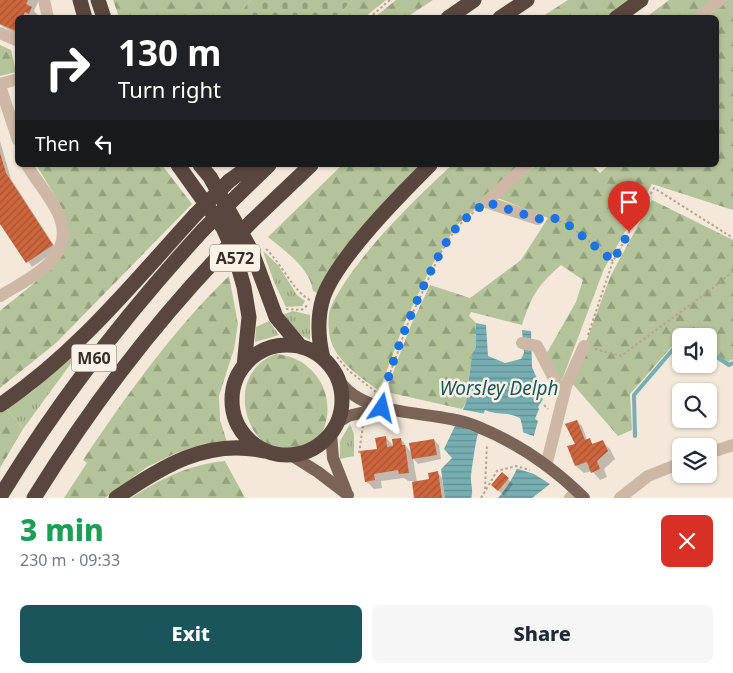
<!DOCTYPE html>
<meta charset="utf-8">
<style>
:root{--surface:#fff;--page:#f6f6f7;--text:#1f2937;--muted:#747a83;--accent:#1a555c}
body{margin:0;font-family:"Noto Sans",sans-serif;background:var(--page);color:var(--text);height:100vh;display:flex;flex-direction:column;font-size:19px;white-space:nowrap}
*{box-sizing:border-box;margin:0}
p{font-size:16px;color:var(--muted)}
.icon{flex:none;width:28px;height:28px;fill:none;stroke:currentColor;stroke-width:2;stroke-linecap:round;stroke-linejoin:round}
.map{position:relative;height:498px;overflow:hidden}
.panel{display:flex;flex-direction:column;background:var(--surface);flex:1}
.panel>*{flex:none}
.top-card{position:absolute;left:15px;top:15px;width:704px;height:152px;border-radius:8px;box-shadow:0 1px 4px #0004;background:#202124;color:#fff;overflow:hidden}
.fabs{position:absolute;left:672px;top:328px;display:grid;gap:10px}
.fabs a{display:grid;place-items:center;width:45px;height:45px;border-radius:8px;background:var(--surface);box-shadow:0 1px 4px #0004;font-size:25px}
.pin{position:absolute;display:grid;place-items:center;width:42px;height:42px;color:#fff;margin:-51px -21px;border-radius:50% 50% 50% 0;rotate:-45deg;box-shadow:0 0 5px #0007}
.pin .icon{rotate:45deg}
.me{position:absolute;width:55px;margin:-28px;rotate:10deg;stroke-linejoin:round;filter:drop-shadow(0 0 4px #0008)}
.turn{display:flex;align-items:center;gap:18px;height:105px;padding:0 20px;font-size:22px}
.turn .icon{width:65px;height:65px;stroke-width:2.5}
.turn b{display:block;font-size:35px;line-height:42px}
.then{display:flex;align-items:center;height:48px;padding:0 20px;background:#0003;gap:10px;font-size:19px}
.round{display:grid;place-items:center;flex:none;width:52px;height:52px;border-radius:8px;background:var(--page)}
.head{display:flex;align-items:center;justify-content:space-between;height:85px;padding:0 20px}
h1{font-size:30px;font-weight:800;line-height:38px;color:#1e9e55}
.action{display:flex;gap:10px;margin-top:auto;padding:10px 20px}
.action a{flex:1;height:58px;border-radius:8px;background:var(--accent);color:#fff;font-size:20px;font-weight:800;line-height:58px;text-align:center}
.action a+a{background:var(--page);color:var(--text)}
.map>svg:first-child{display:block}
.grass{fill:url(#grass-tufts)}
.forest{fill:url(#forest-firs)}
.cemetery{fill:url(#cemetery-stones)}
.water{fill:url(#water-rules)}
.pier{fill:#f3e8da}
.shadow{fill:#0003}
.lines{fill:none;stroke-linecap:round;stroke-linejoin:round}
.stream{stroke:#77aeb2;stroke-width:4}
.building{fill:url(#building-hatch)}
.path{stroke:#b8a290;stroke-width:2;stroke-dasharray:2.5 2.5;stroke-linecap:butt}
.minor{stroke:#ccb8a5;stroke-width:12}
.major{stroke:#7a6457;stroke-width:12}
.highway{stroke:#59473e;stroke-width:15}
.highway-bridge{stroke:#59473e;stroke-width:15}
.route{stroke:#1a73e8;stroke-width:9;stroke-dasharray:0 16.2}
.labels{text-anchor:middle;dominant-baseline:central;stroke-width:5;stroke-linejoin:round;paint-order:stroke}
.shield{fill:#fbf2e7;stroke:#726861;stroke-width:1}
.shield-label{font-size:16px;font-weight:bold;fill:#372d27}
.water-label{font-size:19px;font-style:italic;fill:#1a555c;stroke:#fbf2e7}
</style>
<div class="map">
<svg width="733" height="498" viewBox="0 0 733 498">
<defs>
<pattern id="grass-tufts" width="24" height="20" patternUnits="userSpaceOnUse" patternTransform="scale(1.25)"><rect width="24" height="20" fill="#b4c399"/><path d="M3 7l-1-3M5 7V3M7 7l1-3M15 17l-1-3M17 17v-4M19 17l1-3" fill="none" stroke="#939f7d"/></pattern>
<pattern id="forest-firs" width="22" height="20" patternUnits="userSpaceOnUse" patternTransform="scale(1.25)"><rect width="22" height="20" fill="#b4c399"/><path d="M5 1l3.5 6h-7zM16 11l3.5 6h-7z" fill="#939f7d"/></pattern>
<pattern id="cemetery-stones" width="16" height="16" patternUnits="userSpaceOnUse" patternTransform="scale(1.25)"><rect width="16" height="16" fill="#b4c399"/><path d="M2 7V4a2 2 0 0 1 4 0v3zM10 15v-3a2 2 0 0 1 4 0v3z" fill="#939f7d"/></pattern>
<pattern id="water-rules" width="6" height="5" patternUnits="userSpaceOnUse" patternTransform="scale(1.25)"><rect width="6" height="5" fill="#77aeb2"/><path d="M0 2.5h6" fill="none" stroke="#628e91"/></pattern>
<pattern id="building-hatch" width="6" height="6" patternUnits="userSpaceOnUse" patternTransform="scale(1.25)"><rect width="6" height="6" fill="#cd663e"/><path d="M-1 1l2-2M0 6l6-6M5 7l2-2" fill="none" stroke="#a75434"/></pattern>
</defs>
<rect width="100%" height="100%" fill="#f3e8da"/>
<path class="grass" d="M263 251 278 265 297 295 305 301 302 306 286 307 274 282Z
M293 311 310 315V340L297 333 282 315Z
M269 321 279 335 255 342 256 327Z
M91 336 23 429 7 409 34 390Z
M350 424 354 434V456L340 459V441Z"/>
<path class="forest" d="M113 0H251L240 15 243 18 119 17Z
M352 0H386L365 17H337Z
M396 0H433L407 17H375Z
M568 0H633L608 17 540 18Z
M669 0H716L695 17 645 18Z
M727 0H733V210L652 184 604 269 562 380 540 365 576 302 583 280 561 265C537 286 532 295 522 325L471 312 469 316 476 323V347L472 354 466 403 462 409 382 391 389 383 411 325 430 285 470 298 521 260 548 218 498 198 536 165H592L600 173 609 165H716V18L706 17Z
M0 45 11 50 16 72 0 76Z
M36 165H162L192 204 56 343 0 388V311C21 293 78 255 67 223 61 203 47 183 36 165Z
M342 165H421C389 200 334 249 317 293L313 291C310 268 286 252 268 237Z
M452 165H525L456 226 432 265 404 324 383 381 377 389C361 378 340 363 332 344 328 334 327 316 331 307 353 259 413 201 452 165Z
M652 200 733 240V359L728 362 709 350V336H681L630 394 632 430 618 436 571 382 611 275Z
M229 276 238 324 234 349 219 396 220 420 227 442 203 445 176 453 147 467 105 498H64L87 463 83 460C127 395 172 331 229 276Z
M276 354C313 357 337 393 324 428 320 438 313 445 303 449 252 471 216 376 276 354Z
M7 409 23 429 0 468V413Z
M225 461 245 498H131C163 478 187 465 225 461Z"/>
<path class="cemetery" d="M251 0H352L337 17H243L239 15Z"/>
<path class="water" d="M476 323 486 325 488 356 505 363 521 359 524 353 522 330 531 331 532 367 541 388 540 396 543 399 538 407 539 409 535 419 538 421 534 435V474L550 484 532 498H498C517 476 530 447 520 418 505 411 499 416 485 410 477 430 474 453 471 475 470 483 474 490 471 498H445L441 469 452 458 444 449 466 403 472 354 476 347Z"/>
<path class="pier" d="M460 409 486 414 481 434 452 424Z
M522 432 536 437 534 474 515 468Z"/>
<path class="shadow" d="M0 0H39L34 11 39 16 18 18V35L0 25Z
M0 141 11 179 57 250 32 267 0 221Z
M577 421 582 426 587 440 594 445 602 442 610 449 615 459 604 469 607 477 600 480 592 471 584 473 576 466Z
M385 437 394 446 401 439 412 454 434 440 439 445 441 459 418 464 413 458 417 482 431 480 437 472 442 478 445 498H415L413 481H408L404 478 381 481 382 488 374 489 366 481Z
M502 474 513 484 504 496 498 490Z"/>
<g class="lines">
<path class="stream" d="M709 352 729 365 733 363
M635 436 634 395 681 340"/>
</g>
<path class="building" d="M0 0H28L26 4 32 7 29 14 25 12 23 16 27 18H18V32L0 24Z
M0 153 6 173 53 245 26 263 0 224Z
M577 420 585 440 590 438 592 444 603 440 608 451 597 461 600 469 591 473 587 462 575 466 567 446 575 444 565 424Z
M386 436 387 447 393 446 392 439 401 438 402 445H405L409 473 399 474 398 470 374 474 375 480 365 482 360 451 377 449 375 438Z
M434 439 437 455 412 459 409 443Z
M438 471 442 498H414L412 482 429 479 428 473Z
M502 472 509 478 498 491 491 485Z"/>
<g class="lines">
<path class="path" d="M369 18 390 0
M550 217 570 226 613 261
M266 249C282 264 293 291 310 300
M286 309 301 310 308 305
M588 335 613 261 654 188 733 238
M595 349 621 356 713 288 733 271
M337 357 348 370 376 392
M382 396 408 323 441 252 457 227 476 210
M544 405 548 409
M359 453 363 426
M485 489 487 444
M481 498 497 471 516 466 530 470"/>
<path class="minor" d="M44 0 48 18
M699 18 720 0
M0 33 18 41
M0 84 18 79
M0 86 18 140
M486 202 527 165
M486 202 538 219
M0 296C28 279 75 259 60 218 54 201 36 181 27 165
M522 343 537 346 563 396
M709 453 733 445
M546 466 566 386 584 346
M570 498 577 491
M620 498 648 476 681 463"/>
<path class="major" d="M338 379C364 420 435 409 476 426 516 442 554 468 584 498
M338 422 348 416 382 408
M331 433 333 458 346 491
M291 455 318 472 348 495"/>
<path class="highway" d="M80 0 85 18
M98 0 104 18
M448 18 474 0
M500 18 527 0
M616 18 641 0
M178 165 223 228 234 252 244 287 249 317 244 366
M200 165 210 177 252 252 276 317 301 347
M229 181 251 165
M237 196 269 165
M251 222 311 165
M232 400a55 55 0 1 1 110 0a55 55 0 1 1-110 0Z
M323 358C318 338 317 318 323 298 336 259 400 195 430 165
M0 405C76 354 134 282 195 215
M0 497C58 401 127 313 203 230
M34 498C86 414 149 330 217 258
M116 498C161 467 207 438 264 451"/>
<path class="highway-bridge" d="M195 215 229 181
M203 230 237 196
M217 258 251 222"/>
</g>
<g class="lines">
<path class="route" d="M382 408C384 371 433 255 457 227 465 218 477 210 486 202L538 219 552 217 570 226 613 261 629 232"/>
</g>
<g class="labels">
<g class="shield">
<rect x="210" y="244.5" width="50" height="27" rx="4"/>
<rect x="71.5" y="344.5" width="45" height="27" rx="4"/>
</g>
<g class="shield-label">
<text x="235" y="258">A572</text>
<text x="94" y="358">M60</text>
</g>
<g class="water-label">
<text x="499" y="388">Worsley Delph</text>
</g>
</g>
</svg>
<div class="fabs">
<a><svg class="icon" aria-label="sound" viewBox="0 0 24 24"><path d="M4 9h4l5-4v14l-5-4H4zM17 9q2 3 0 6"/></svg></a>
<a><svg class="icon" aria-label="search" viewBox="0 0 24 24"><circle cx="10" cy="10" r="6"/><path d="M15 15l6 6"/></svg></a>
<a><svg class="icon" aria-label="layers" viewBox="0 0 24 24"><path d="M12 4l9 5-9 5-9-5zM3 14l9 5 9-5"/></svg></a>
</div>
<div class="pin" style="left:629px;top:232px;background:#d93025"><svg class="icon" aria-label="arrive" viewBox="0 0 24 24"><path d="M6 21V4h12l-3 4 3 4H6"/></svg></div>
<svg class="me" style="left:382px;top:408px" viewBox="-20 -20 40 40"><path d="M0-17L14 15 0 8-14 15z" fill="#1a73e8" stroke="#fff" stroke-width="4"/></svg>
<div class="top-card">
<div class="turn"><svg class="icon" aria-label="right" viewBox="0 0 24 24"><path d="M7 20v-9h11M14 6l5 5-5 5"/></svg><div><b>130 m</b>Turn right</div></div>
<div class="then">Then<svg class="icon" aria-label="left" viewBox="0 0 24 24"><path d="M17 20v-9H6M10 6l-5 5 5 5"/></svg></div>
</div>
</div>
<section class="panel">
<div class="head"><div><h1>3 min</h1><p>230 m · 09:33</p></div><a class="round" style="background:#d93025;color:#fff"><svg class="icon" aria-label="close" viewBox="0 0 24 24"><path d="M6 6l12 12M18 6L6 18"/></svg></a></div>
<div class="action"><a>Exit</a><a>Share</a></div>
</section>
